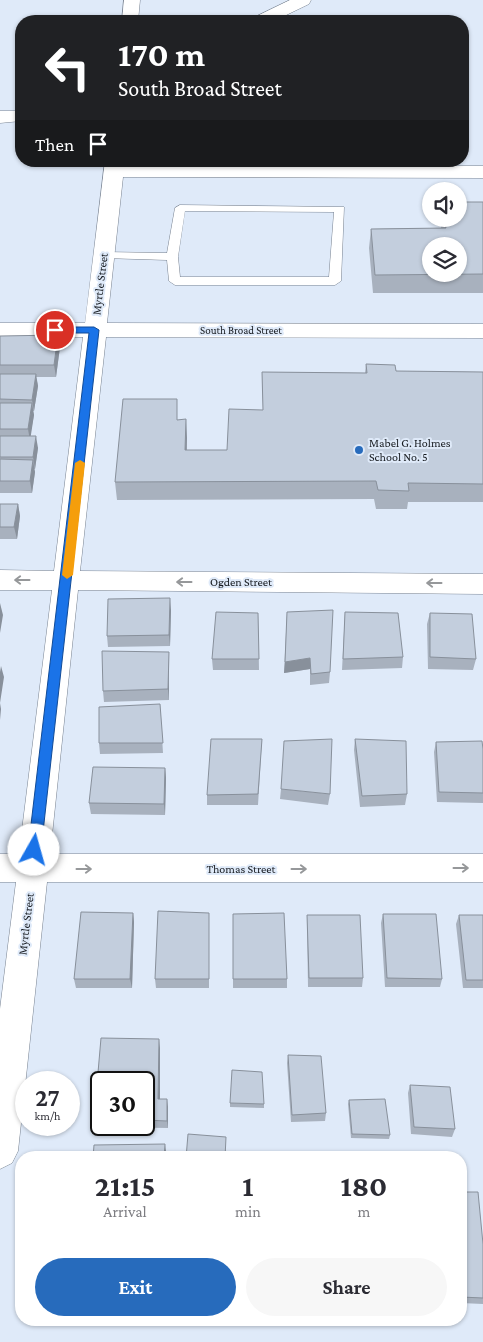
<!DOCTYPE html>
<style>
:root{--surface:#fff;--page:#f7f7f7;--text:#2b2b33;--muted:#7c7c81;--accent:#276bbc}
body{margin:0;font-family:"Crimson Pro",serif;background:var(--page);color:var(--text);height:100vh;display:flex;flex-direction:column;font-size:19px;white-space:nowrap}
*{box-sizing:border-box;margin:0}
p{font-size:16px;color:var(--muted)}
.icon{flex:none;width:28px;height:28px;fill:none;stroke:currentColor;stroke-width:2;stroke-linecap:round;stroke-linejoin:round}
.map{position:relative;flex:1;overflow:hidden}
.details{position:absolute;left:15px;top:1151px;width:452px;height:175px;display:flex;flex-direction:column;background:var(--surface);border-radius:20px;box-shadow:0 1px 4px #0004}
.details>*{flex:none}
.hud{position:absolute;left:15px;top:15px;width:454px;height:152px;border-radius:20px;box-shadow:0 1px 4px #0004;background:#202124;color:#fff;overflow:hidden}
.controls{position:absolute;left:422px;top:182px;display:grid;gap:10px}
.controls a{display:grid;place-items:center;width:45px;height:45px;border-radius:50%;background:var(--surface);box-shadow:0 1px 4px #0004;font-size:25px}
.speed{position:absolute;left:15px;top:1071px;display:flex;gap:10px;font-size:25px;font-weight:700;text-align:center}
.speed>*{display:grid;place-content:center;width:65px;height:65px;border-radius:50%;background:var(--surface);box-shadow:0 1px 4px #0004;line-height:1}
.speed small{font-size:12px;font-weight:400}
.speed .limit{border:2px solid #111;border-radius:8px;background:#fff;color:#111}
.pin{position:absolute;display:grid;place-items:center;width:42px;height:42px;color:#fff;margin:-21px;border:2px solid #fff;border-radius:50%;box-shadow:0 1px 5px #0007}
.me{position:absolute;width:55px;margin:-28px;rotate:7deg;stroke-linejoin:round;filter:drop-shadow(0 0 4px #0008)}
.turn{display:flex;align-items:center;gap:18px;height:105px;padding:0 20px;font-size:22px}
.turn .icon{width:65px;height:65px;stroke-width:2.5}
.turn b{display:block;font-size:35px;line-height:42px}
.then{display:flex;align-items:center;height:48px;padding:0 20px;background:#0003;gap:10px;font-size:19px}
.eta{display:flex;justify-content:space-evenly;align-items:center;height:85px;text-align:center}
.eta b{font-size:30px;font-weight:700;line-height:35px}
.button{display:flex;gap:10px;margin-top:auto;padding:10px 20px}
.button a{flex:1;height:58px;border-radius:30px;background:var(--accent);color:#fff;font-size:20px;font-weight:700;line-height:58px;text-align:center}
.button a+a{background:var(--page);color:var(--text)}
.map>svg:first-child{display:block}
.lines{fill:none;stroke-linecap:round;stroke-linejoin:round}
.lane-casing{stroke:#788290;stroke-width:1}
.street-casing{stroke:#788290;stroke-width:1}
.lane{fill:#fff;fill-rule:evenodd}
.street{fill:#fff;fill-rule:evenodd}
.wall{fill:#a8b1be}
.shaded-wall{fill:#88909b}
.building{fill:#c3cedd;stroke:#88909b;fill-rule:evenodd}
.oneway{stroke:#96989a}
.route{fill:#1a73e8;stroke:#114b97}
.slow{fill:#f59e0b}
.poi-dot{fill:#276bbc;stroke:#dfeaf9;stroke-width:2}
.labels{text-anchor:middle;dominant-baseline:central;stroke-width:4;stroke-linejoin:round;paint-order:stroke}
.far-street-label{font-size:11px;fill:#161a1f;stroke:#dfeaf9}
.street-label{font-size:12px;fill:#161a1f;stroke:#dfeaf9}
.poi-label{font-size:12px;fill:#161a1f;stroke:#dfeaf9;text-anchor:start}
</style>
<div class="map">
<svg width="483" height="1342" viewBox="0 0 483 1342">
<rect width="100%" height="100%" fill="#dfeaf9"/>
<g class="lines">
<defs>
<path id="lane" d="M180 205 344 207 341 281 335 285H175L169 281 167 260 103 258 97 255 103 252 167 253 175 208ZM185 211 334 212 329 277H180L178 257Z"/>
<path id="street" d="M124 0H140L138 21H122Z
M290 0H311L309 4 274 21H253L255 17Z
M0 111H21V121L0 123Z
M105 161H125L124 165 483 166V178L123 177 107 323 483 324V338L106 337 80 571 483 574V594L78 590 50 854H483V882H47L18 1151 12 1163 0 1169V1009L16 882H0V854H19L52 590H0V570L54 571 83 337H0V323H85Z"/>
</defs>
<use href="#lane" class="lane-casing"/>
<use href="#street" class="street-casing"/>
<use href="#lane" class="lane"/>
<use href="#street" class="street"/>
</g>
<path class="wall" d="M483 202V293H373L369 248 371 229 441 228 442 219H459Z
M0 336 60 347 56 377H36L38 386 34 411H33L34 415 30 436 38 448 35 469H34L35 472 32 493H0Z
M366 364 396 371 483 372V502H408L407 509H376L374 499 117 500 115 482 186 419 187 450H227L263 410 262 372 365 373Z
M0 504H18L20 516 17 539H0Z
M171 610 170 646 108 647 107 636Z
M287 612 330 672 329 683 310 685V669L284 673Z
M345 612 403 657 402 668 342 670Z
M258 613 259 670H213L212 659Z
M430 613 476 659 473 670 428 669 427 624Z
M169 652V700L104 702 103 691Z
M160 704 163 753 100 754 99 743Z
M262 739 258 805H207V795Z
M355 739 407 794 405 805 360 807 354 750Z
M436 742 483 749V803L437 802 434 752Z
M165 768 166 778 165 815 91 814 89 803Z
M281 789 330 794 328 805 280 799Z
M133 913 134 922 132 988H76L74 979Z
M233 914 287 979V988H233Z
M383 914 442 979 440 987H385L381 923Z
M307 915 363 978 362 987H308L307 924Z
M459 915H483V988H463L456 924Z
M209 923V988H156L155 979Z
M160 1048V1099L168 1107V1128L102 1127V1125H144V1082H101V1092H99L97 1084Z
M288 1055 326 1113 325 1121 291 1122 287 1063Z
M410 1085 455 1129 452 1137 411 1134 408 1093Z
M349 1100 390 1135 389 1139 351 1138 348 1104Z
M230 1103 264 1104V1108L230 1107Z
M461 1192 483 1244V1304L461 1303Z
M143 1320H171V1321Z"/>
<path class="shaded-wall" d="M58 335 60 347 56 377 54 365Z
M36 374 38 386 34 411 32 400Z
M32 403 34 415 30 441 28 429Z
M186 419 187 438 186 468 185 450Z
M36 436 38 448 35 469 33 457Z
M33 460 35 472 32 493 30 481Z
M18 504 20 516 17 539 14 527Z
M170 598 171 610 170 646 169 635Z
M0 603 3 615 0 633Z
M169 652V700L168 689Z
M310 658V669L284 673 285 662Z
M1 666 4 677 0 703V672Z
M0 703 1 709 0 720Z
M165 768 166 778 165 815 164 804Z
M133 913 134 922 132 988 130 979Z
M159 1039 160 1048V1107L158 1099Z
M167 1099 168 1107V1128L167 1121Z
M165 1144 166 1151V1158H164Z"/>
<path class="building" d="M459 202H483V274L375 275 371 229 446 228 444 219H459ZM431 246H459V274H431Z
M58 335 54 365H0V336Z
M366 364 395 365 396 371 483 372V484L408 483 409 491 378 490 376 481 115 482 123 399H177V420L186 419 185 450H227L229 409 263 410 262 372 367 373Z
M0 374H36L32 400 0 399Z
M0 403H32L28 429H0Z
M0 436H36L33 457H0Z
M0 459 33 460 30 481H0Z
M0 504H18L14 527H0Z
M170 598 169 635 107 636 108 599Z
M333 610 330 672 311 674 310 658 285 662 287 612Z
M216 612 258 613 259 659H212Z
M345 612 398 613 403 657 343 659Z
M430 613 472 614 476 659 430 657Z
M102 651 169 652 168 689 103 691Z
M160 704 163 743H99V707Z
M211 739H262L258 794 207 795Z
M332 739 330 794 281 789 284 741Z
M355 739 406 741 407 794 362 796Z
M482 741 483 749V793L439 792 436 742Z
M93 767 165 768 164 804 89 803Z
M158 911 209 913V979H155Z
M81 912 133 913 130 979H74Z
M284 913 287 979H233V914Z
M383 914H436L442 979 387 978Z
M307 915H360L363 978H309Z
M459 915H483V980H466Z
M101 1038 159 1039 158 1099H167V1121L144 1120V1082H101V1085L97 1084Z
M288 1055 321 1056 326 1113 292 1115Z
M232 1070 262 1072 264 1104 230 1103Z
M410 1085 450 1087 455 1129 414 1127Z
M385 1099 390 1135 352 1134 349 1100Z
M188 1134 226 1137 225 1158H186Z
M165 1144 164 1158H93L94 1145Z
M461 1192H478L483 1244V1298L461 1297Z"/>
<defs><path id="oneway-shaft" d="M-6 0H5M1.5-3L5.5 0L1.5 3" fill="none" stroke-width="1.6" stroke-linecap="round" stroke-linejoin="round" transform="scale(1.25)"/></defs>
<g class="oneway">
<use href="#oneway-shaft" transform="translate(22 580) rotate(-180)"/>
<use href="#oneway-shaft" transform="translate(184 582) rotate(-180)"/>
<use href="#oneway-shaft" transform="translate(434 583) rotate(-180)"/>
<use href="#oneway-shaft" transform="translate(461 868)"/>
<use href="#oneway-shaft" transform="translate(84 869)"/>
<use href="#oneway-shaft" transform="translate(299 869)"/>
</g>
<path class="route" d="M94 327 99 330 41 850 34 855 28 850 89 333H55L51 330 55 327Z"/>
<path class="slow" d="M80 460 85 463 73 575 67 579 62 575 75 463Z"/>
<circle class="poi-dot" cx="359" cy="450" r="5"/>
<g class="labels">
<g class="far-street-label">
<text x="241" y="330">South Broad Street</text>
</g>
<g class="street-label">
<text transform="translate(100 284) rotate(-83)">Myrtle Street</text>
<text x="241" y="582">Ogden Street</text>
<text x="241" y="869">Thomas Street</text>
<text transform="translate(26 924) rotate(-83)">Myrtle Street</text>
</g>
<g class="poi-label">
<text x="369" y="443">Mabel G. Holmes<tspan x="369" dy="14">School No. 5</tspan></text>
</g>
</g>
</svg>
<div class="controls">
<a><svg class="icon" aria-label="sound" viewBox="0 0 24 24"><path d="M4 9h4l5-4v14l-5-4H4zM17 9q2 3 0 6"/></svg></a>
<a><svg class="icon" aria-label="layers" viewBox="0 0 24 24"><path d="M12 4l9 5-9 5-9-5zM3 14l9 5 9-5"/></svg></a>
</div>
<div class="speed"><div>27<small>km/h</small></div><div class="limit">30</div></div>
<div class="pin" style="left:55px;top:330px;background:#d93025"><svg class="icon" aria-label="arrive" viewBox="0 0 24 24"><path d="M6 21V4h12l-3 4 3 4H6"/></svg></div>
<svg class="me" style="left:34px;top:850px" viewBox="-20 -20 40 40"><circle r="19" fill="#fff"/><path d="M0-13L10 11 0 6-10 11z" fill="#1a73e8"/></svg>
<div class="hud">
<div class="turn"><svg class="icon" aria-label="left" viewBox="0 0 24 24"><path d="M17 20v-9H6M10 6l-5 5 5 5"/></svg><div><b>170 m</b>South Broad Street</div></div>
<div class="then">Then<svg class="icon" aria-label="arrive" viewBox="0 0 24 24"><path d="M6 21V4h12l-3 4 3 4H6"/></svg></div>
</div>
<section class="details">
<div class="eta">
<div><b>21:15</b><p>Arrival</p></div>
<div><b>1</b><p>min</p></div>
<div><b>180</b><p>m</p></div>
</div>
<div class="button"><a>Exit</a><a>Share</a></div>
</section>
</div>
